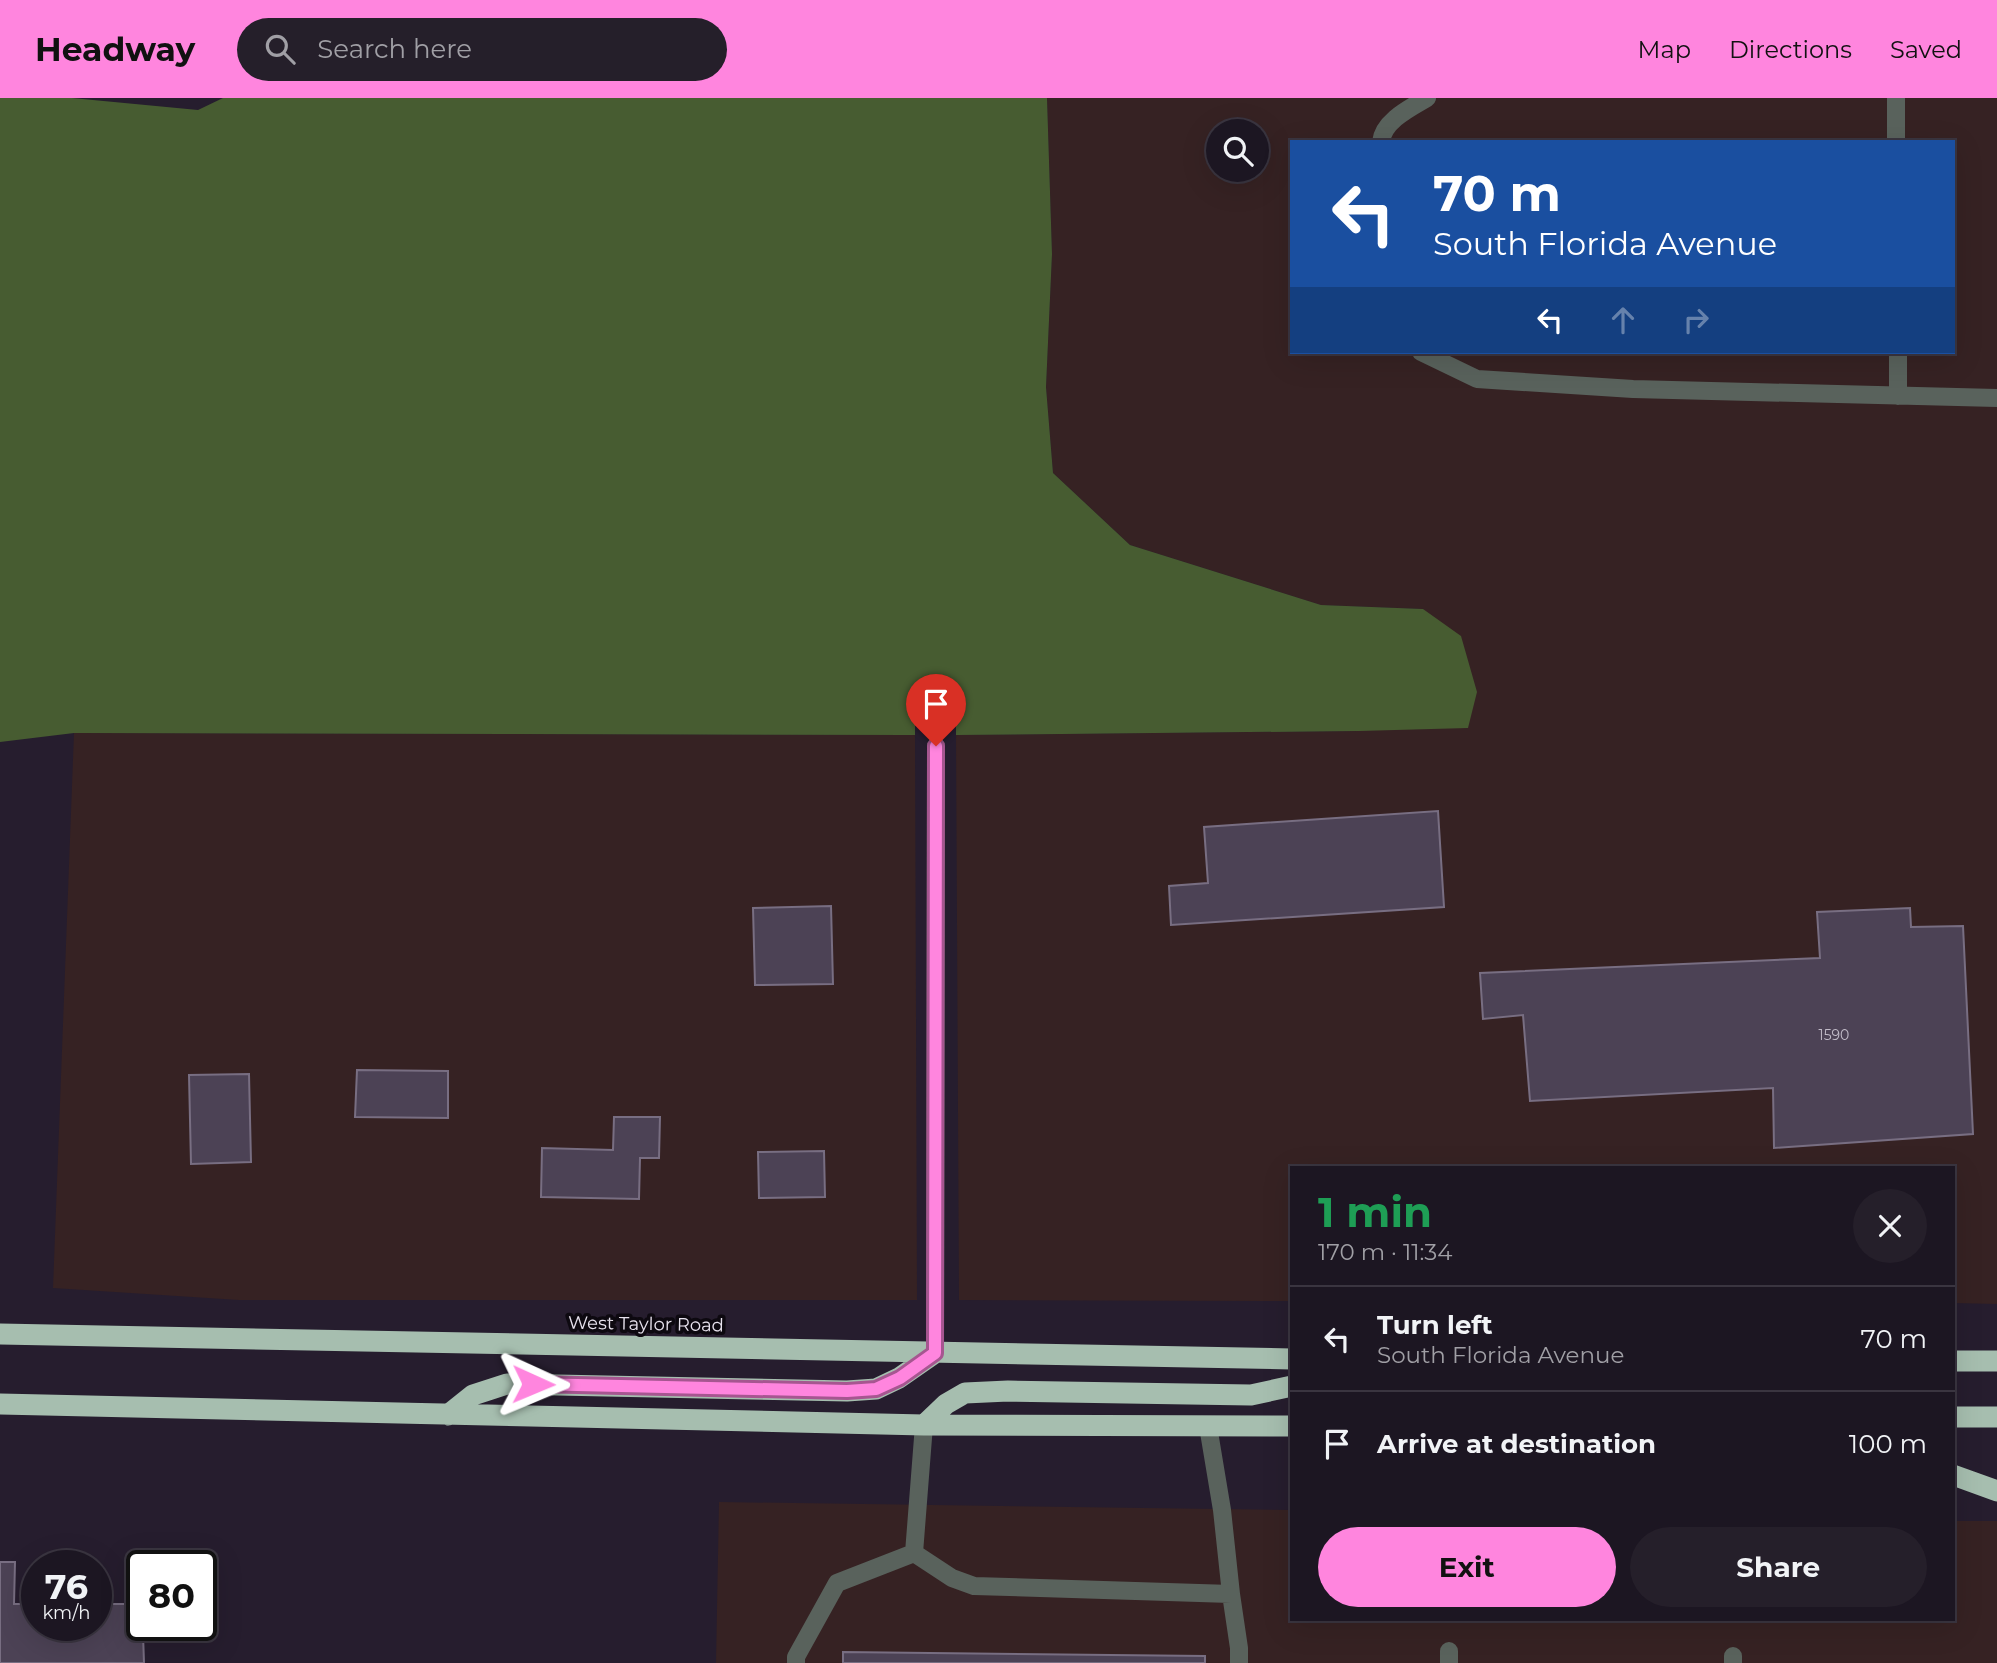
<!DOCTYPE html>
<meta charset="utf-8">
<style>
:root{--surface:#1c1622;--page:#251f2a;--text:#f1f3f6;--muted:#a09fa5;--line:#3a3540;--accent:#ff85de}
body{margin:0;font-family:Montserrat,sans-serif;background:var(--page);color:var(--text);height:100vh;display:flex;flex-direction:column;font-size:26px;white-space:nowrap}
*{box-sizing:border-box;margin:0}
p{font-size:23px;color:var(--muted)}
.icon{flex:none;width:38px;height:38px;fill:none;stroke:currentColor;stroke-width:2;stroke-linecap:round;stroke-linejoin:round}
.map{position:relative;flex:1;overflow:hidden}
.panel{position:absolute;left:1290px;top:1068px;width:665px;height:455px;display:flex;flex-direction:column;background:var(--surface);border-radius:0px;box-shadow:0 7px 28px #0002,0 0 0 2px var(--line)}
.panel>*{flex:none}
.banner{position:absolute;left:1290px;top:42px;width:665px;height:214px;border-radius:0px;box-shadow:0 7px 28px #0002,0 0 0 2px var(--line);background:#1a4fa0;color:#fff;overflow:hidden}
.controls{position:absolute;left:1206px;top:21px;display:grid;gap:14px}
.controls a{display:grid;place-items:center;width:63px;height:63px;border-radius:50%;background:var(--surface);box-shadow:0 7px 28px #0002,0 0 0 2px var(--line);font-size:35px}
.speed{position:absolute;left:21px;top:1452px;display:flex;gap:14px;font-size:35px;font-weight:700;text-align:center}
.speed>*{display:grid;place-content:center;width:91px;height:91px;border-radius:50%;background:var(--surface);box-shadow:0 7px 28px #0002,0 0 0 2px var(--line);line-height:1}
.speed small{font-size:18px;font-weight:400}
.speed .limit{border:4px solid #111;border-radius:10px;background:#fff;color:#111}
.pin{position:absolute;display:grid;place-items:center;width:60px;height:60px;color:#fff;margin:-72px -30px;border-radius:50% 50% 50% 0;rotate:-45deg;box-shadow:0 0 7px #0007}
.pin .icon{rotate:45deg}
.me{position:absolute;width:77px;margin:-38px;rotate:91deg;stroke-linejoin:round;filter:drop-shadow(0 0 5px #0008)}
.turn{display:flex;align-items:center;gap:24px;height:147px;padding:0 28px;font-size:32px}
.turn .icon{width:91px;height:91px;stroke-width:2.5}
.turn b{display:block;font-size:49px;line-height:60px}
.lanes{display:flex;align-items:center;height:66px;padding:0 28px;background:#0003;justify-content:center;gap:35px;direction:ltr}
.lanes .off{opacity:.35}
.round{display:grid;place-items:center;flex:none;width:74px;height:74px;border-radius:37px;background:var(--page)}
.overview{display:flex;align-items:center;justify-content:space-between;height:119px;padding:0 28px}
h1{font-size:42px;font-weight:700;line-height:52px;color:#1e9e55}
.action{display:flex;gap:14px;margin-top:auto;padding:14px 28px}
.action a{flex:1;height:80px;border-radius:42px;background:var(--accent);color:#111;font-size:28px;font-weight:700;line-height:80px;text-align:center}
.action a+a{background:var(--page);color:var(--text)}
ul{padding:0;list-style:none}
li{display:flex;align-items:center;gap:21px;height:105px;padding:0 28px;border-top:2px solid var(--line)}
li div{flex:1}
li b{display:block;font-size:26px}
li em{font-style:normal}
header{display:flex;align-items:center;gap:42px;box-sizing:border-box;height:98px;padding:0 35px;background:var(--accent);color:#111}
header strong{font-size:33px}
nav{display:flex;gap:38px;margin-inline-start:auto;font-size:24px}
.search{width:490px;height:63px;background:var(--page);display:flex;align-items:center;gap:18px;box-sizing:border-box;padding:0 24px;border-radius:38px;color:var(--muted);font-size:26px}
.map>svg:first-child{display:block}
.commercial{fill:#362223;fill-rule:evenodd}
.forest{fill:#475c31}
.building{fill:#4c4255;stroke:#786e82;stroke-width:2}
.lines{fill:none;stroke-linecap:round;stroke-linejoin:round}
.minor{stroke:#59625c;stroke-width:18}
.highway{stroke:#a6beaf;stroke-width:21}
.route-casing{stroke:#a65690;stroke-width:18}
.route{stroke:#ff85de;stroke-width:12}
.labels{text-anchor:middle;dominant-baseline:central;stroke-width:7;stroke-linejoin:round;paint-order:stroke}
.number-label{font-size:14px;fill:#c1bbc8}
.street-label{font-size:18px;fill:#e8e3ee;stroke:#0d0910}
</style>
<header>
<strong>Headway</strong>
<div class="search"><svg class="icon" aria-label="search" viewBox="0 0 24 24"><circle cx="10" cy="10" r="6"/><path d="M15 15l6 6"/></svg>Search here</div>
<nav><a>Map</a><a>Directions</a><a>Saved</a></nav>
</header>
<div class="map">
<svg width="1997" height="1565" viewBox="0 0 1997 1565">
<rect width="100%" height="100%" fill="#261d2e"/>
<path class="commercial" d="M1047 0H1997V1206L1953 1205V1069H1292L1291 1203 959 1202 956 637 1359 633 1424 511 1321 507 1130 447 1053 375 1046 289 1052 156ZM1218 33H1256V72H1218ZM1292 44H1953V254H1292Z
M74 635 915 637 917 1202H239L53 1190Z
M719 1404 1291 1412 1292 1521H1953V1423H1997V1565H716Z"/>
<path class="forest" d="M0 0H72L198 12 223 0H1047L1052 156 1046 289 1053 375 1130 447 1321 507 1423 511 1461 538 1477 594 1468 630 1359 633 956 637V625H915V637L74 635 0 644Z"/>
<path class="building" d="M1438 713 1444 809 1171 827 1169 788 1208 785 1204 729Z
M831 808 833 886 755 887 753 810Z
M1910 810 1911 829 1963 828 1973 1036 1774 1050 1773 990 1530 1003 1523 917 1483 921 1480 875 1820 860 1817 814Z
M357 972 448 973V1020L355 1019Z
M249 976 251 1064 191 1066 189 977Z
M614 1019H660L659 1060H640L639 1101 541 1099 542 1050 613 1052Z
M824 1053 825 1099 759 1100 758 1054Z
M0 1464H15L14 1506H37V1528H96V1506H142L144 1565H0Z
M843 1554 1205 1558V1565H843Z"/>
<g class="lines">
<path class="minor" d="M1896 0V44
M1381 44C1383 23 1410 10 1427 0
M1421 254 1477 281 1633 291 1997 300
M1898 254V298
M935 1255 936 648
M924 1327 914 1455 952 1480 974 1488 1231 1496 1239 1550V1565
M1208 1328 1222 1412 1231 1496
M1449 1553V1565
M1733 1558V1565
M796 1565V1559L837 1485 914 1455"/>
<path class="highway" d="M0 1236 1292 1261
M1953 1263H1997
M0 1306 924 1327 1292 1328
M448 1317 473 1297 507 1286 847 1293 876 1291 899 1280 935 1255
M1953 1319H1997
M924 1327 946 1306 965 1295 1008 1293 1251 1297 1292 1288
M1953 1377 1997 1393"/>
</g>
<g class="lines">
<defs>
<path id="route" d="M533 1286 847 1293 876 1291 900 1280 935 1255 936 648"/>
</defs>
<use href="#route" class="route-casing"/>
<use href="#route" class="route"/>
</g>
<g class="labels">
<g class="number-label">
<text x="1834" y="937">1590</text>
</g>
<g class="street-label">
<text transform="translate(646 1226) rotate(1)">West Taylor Road</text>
</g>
</g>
</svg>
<div class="controls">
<a><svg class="icon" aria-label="search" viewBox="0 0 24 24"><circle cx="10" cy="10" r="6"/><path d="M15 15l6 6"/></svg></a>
</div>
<div class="speed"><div>76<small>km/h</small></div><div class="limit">80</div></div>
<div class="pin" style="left:936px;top:648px;background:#d93025"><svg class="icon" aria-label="arrive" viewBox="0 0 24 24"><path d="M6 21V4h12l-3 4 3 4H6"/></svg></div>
<svg class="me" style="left:533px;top:1286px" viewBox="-20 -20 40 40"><path d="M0-17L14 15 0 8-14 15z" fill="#ff85de" stroke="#fff" stroke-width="4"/></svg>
<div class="banner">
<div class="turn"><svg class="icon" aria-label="left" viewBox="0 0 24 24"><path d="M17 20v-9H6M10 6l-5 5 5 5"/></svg><div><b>70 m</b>South Florida Avenue</div></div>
<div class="lanes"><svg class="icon" aria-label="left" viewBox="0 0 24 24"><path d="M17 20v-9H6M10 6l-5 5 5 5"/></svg><svg class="icon off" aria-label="ahead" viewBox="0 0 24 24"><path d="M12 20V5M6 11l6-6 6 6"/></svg><svg class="icon off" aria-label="right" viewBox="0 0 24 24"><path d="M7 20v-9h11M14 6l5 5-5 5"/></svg></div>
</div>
<section class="panel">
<div class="overview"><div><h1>1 min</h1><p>170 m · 11:34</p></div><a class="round"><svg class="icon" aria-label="close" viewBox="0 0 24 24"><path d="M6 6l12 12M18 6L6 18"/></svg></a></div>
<ul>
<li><svg class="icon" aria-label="left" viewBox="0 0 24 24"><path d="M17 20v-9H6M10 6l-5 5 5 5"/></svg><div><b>Turn left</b><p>South Florida Avenue</p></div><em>70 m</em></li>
<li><svg class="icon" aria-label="arrive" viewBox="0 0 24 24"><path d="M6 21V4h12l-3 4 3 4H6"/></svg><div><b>Arrive at destination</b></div><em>100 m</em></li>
</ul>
<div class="action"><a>Exit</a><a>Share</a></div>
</section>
</div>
